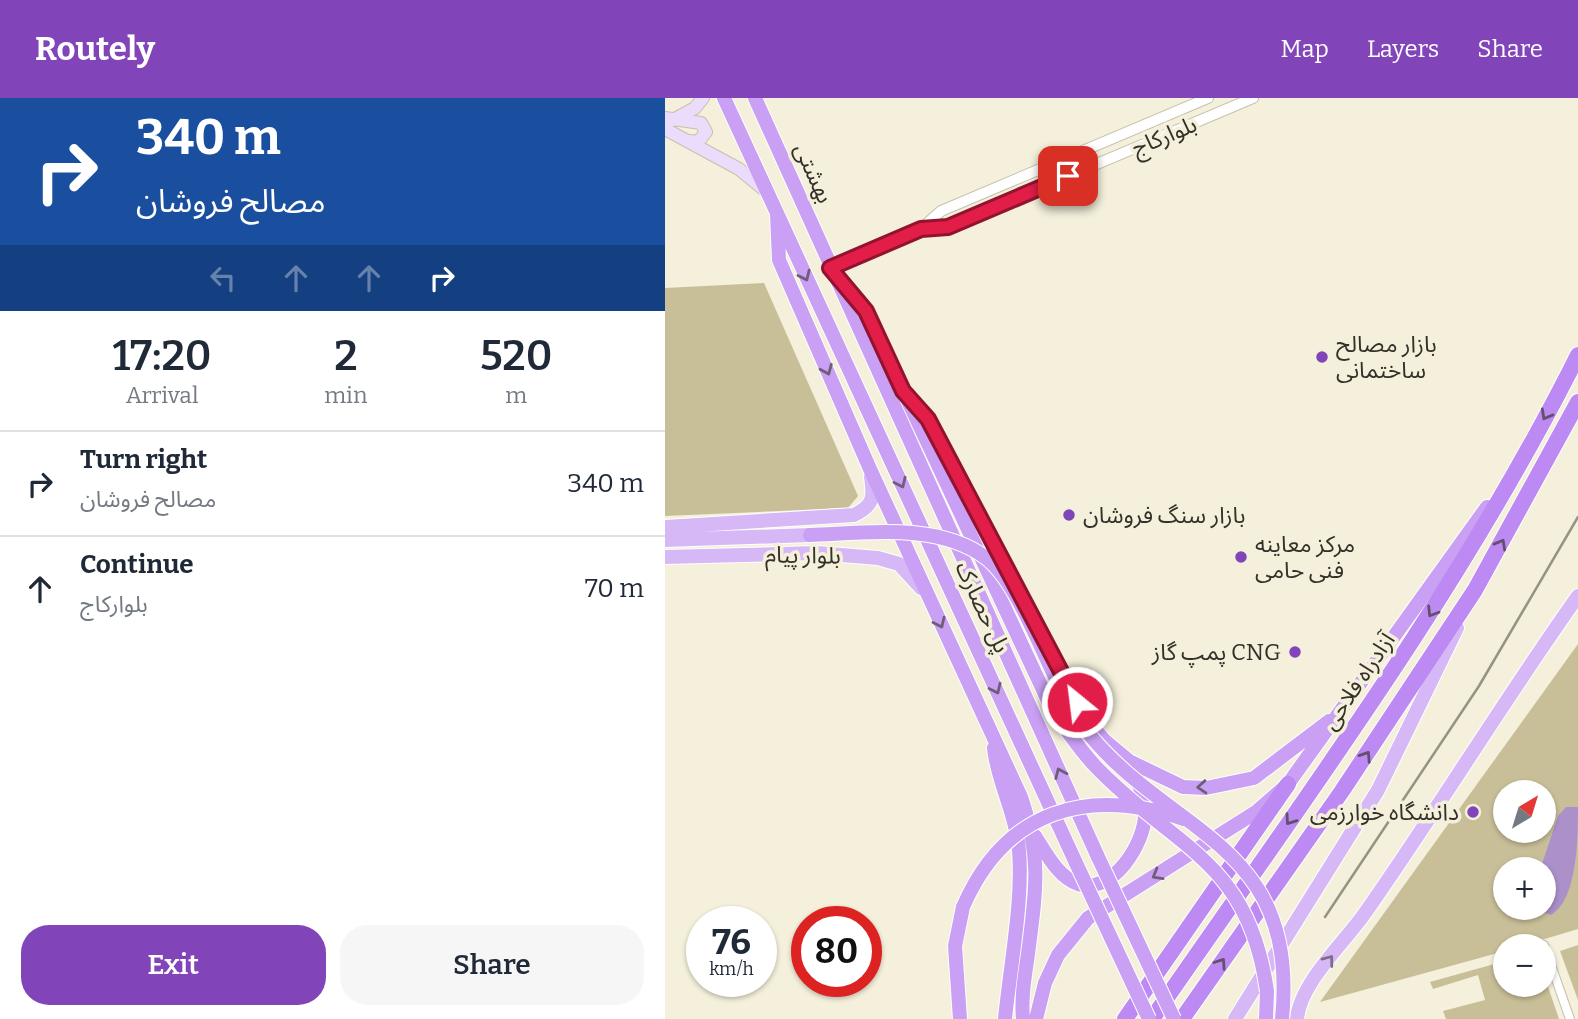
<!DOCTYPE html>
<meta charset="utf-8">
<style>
:root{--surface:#fff;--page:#f6f6f7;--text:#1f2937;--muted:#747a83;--line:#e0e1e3;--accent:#8244b9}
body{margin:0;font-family:Bitter,"Noto Sans Arabic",serif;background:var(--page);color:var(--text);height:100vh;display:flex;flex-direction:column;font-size:26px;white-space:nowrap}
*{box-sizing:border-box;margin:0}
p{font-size:23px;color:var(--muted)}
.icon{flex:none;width:38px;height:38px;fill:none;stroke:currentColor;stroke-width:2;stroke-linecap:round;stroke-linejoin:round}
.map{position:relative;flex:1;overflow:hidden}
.sheet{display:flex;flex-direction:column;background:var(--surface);width:665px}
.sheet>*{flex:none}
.hud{background:#1a4fa0;color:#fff;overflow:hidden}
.needle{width:46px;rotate:38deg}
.buttons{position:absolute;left:828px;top:682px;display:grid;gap:14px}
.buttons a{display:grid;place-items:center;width:63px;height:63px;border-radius:50%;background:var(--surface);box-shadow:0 2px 5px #0004;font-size:35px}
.speed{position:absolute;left:21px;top:808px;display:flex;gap:14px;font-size:35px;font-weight:700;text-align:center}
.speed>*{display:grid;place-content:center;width:91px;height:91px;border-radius:50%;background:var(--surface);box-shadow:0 2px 5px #0004;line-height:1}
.speed small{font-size:18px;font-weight:400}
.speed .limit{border:10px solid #d22;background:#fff;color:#111}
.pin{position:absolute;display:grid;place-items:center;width:60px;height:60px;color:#fff;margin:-30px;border-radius:14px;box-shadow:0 4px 10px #0006}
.me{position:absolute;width:77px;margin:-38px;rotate:331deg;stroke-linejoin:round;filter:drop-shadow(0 0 5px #0008)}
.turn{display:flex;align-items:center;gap:24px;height:147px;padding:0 21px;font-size:32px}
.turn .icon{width:91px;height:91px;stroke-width:2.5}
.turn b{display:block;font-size:49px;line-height:60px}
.lanes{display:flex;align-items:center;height:66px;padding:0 21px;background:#0003;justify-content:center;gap:35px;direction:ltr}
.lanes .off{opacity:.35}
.eta{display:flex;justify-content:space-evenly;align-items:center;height:119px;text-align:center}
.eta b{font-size:42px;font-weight:600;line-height:49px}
.button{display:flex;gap:14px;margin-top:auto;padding:14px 21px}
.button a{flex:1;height:80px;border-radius:28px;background:var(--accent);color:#fff;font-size:28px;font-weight:600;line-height:80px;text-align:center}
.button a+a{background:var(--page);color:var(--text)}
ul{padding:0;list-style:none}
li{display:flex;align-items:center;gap:21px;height:105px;padding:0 21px;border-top:2px solid var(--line)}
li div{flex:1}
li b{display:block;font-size:26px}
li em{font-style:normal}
header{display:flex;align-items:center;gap:42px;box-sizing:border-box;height:98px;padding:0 35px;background:var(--accent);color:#fff}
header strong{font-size:33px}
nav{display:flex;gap:38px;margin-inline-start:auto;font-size:24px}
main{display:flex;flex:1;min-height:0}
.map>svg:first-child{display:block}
.green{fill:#c8bf98;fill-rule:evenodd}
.water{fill:#ab90ca}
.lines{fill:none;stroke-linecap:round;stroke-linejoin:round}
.minor-casing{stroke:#c5c1ad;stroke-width:10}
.tertiary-casing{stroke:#c5c1ad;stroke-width:12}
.secondary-casing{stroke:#c5c1ad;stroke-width:14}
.primary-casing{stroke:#fff;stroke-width:16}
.trunk-casing{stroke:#fff;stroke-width:16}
.motorway-casing{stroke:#fff;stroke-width:18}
.minor{stroke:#fff;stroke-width:8}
.tertiary{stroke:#fff;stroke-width:10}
.secondary{stroke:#ebdcfb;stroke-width:12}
.primary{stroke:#d7b8f7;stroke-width:14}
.trunk{stroke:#caa0f4;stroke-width:14}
.motorway{stroke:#bd89f2;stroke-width:16}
.rail{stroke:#969385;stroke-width:2.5}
.trunk-bridge-casing{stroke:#fff;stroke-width:16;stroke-linecap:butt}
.trunk-bridge{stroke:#caa0f4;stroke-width:14}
.oneway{stroke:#6f5d7a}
.oneway2{stroke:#63506f}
.oneway3{stroke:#7d6e86}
.route-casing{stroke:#92132f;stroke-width:18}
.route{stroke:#e11d48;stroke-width:12}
.poi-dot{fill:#8244b9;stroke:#f4f0db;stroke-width:2.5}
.labels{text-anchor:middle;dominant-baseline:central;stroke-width:7;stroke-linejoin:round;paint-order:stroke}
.street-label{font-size:23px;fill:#333129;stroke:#f4f0db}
.poi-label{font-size:23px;fill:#333129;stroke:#f4f0db;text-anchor:start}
</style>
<header>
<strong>Routely</strong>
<nav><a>Map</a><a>Layers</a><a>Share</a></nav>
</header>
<main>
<section class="sheet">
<div class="hud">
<div class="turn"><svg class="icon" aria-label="right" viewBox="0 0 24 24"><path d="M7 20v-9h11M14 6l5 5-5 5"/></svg><div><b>340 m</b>مصالح فروشان</div></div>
<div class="lanes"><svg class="icon off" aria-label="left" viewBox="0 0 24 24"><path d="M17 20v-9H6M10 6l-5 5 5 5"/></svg><svg class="icon off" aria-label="ahead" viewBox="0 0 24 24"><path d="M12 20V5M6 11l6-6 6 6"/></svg><svg class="icon off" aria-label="ahead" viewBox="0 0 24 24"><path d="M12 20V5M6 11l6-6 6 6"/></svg><svg class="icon" aria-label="right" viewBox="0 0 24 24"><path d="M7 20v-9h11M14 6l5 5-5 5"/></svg></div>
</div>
<div class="eta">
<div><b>17:20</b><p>Arrival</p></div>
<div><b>2</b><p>min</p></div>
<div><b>520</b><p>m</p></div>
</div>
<ul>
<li><svg class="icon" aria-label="right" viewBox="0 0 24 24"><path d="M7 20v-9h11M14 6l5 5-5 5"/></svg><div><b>Turn right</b><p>مصالح فروشان</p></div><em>340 m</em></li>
<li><svg class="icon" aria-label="ahead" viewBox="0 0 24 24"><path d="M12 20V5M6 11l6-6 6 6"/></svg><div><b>Continue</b><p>بلوارکاج</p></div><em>70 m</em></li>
</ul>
<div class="button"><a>Exit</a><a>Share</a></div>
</section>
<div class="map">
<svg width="913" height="921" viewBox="0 0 913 921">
<rect width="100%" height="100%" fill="#f4f0db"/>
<path class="green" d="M99 185 193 398 183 410 0 418V190Z
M913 546V831L853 849H840V853L655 904ZM840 695H878V733H840ZM840 772H878V810H840Z
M913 847V902L895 853Z
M840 863V887H878L879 877 894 921H781L778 913 820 902 813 877 768 891 765 884Z"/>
<path class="water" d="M901 709H913C913 737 913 802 886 817L869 810H878V772H875L893 718Z"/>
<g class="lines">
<defs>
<path id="minor" d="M879 847 905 921"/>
<path id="tertiary" d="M256 131 276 113 543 0
M165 170 256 131 283 129 588 0"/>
<path id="secondary" d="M0 20 36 25 41 34 33 44 25 43
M8 22 30 10 38 0
M0 31 74 71 101 93"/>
<path id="primary" d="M0 429 189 417C209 407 209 400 206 379
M0 442 145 437
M0 459 152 455 213 460 234 466 256 490
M570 921 713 692 792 530
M632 921C635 885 679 845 700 815 773 711 839 602 913 498"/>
<path id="trunk" d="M59 0 411 765
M90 0 433 759
M112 116 114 162 205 371 356 699C377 761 371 793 363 856 360 877 356 899 358 921
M175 181 201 213 386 609
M238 293 263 321 350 488
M386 556 422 622 440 643 464 663 518 689 541 690 589 680 664 623
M329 650C332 682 349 711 353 744 360 794 345 868 340 921
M370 738C381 755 393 779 413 786 448 797 480 745 480 716 480 704 476 691 471 680
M295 921 290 848 298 809
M371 921 380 885 393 857 423 820 591 714 623 686 822 409
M601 921 602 893"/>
<path id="motorway" d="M460 921 623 686
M487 921C637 704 795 493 913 257
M517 921 677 693 810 492 913 304"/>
</defs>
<use href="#minor" class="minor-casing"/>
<use href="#tertiary" class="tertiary-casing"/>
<use href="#secondary" class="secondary-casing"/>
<use href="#primary" class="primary-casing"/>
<use href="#trunk" class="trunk-casing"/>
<use href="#motorway" class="motorway-casing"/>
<use href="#minor" class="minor"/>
<use href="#tertiary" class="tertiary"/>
<use href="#secondary" class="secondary"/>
<use href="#primary" class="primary"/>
<use href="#trunk" class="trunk"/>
<use href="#motorway" class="motorway"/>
<path class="rail" d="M660 819 814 588 913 419"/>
<defs>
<path id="trunk-bridge" d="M145 437C200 435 274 424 321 460 358 488 385 583 416 626 500 738 635 740 617 921
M386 609C400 630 414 651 431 669 512 753 583 761 602 893
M433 759 509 921
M411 765 484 921
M298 809C340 712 422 688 519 721"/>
</defs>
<use href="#trunk-bridge" class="trunk-bridge-casing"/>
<use href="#trunk-bridge" class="trunk-bridge"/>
</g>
<defs><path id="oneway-chevron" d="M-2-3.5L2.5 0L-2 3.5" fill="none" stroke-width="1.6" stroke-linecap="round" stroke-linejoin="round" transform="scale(1.75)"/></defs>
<g class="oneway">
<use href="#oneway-chevron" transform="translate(140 178) rotate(65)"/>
<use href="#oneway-chevron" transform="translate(162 272) rotate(67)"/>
<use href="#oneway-chevron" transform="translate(236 385) rotate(65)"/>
<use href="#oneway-chevron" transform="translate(275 525) rotate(65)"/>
<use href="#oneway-chevron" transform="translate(331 591) rotate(65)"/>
<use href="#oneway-chevron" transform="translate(395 675) rotate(-114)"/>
<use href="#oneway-chevron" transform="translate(537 689) rotate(176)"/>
<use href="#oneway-chevron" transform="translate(492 777) rotate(150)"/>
</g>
<g class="oneway2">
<use href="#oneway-chevron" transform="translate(881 317) rotate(119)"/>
<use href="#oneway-chevron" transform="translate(836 446) rotate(-61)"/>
<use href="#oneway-chevron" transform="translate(767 514) rotate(122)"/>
<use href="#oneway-chevron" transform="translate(701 658) rotate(-57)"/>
<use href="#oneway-chevron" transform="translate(625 722) rotate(125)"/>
<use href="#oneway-chevron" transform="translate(556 865) rotate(-56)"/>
</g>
<use class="oneway3" href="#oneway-chevron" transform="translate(664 862) rotate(-53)"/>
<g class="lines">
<defs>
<path id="route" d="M403 78 283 129 256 131 165 170 201 213 238 293 263 321 412 604"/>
</defs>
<use href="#route" class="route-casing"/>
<use href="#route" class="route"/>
</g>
<g class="poi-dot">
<circle cx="657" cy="259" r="7"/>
<circle cx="404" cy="417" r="7"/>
<circle cx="576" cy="459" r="7"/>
<circle cx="630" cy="554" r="7"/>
<circle cx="808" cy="714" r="7"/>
</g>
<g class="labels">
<g class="street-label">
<text transform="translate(499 38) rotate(-23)">بلوارکاج</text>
<text transform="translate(149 75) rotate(66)">بهشتی</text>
<text transform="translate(138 457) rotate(1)">بلوار پیام</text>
<text transform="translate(318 509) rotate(65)">پل حصارک</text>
<text transform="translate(693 583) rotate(-56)">آزادراه فلاحی</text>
</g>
<g class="poi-label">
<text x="671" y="246">بازار مصالح<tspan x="671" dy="26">ساختمانی</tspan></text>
<text x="418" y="417">بازار سنگ فروشان</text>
<text x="590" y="446">مرکز معاینه<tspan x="590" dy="26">فنی حامی</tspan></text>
<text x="616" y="554" text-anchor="end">پمپ گاز CNG</text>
<text x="794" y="714" text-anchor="end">دانشگاه خوارزمی</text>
</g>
</g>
</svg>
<div class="buttons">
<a><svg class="needle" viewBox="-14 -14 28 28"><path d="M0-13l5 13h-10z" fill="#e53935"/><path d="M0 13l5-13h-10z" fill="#747a83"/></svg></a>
<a>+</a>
<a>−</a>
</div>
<div class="speed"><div>76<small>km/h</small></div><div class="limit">80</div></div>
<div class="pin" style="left:403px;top:78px;background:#d93025"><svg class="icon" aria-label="arrive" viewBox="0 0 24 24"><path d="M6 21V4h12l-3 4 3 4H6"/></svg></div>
<svg class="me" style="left:412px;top:604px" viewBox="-20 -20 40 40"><circle r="17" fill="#e11d48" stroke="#fff" stroke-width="3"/><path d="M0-11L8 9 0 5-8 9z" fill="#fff"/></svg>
</div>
</main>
